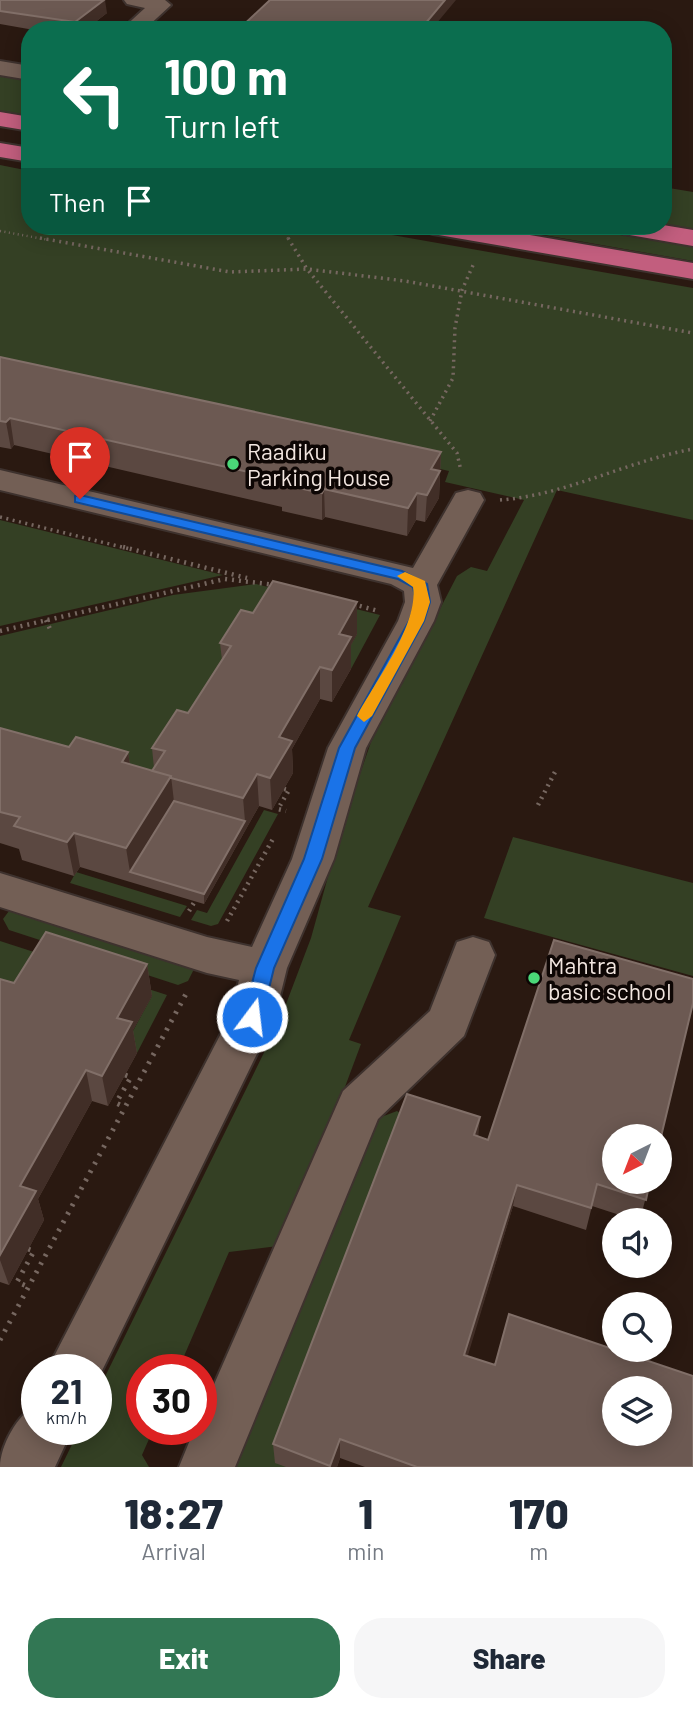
<!DOCTYPE html>
<style>
:root{--surface:#fff;--page:#f6f6f7;--text:#1f2937;--muted:#747a83;--accent:#327754}
body{margin:0;font-family:Barlow,sans-serif;background:var(--page);color:var(--text);height:100vh;display:flex;flex-direction:column;font-size:26px;white-space:nowrap}
*{box-sizing:border-box;margin:0}
p{font-size:23px;color:var(--muted)}
.icon{flex:none;width:38px;height:38px;fill:none;stroke:currentColor;stroke-width:2;stroke-linecap:round;stroke-linejoin:round}
.map{position:relative;height:1467px;overflow:hidden}
.details{display:flex;flex-direction:column;background:var(--surface);flex:1}
.details>*{flex:none}
.guide{position:absolute;left:21px;top:21px;width:651px;height:214px;border-radius:28px;box-shadow:0 4px 18px #0003;background:#0b6e4f;color:#fff;overflow:hidden}
.needle{width:46px;rotate:222deg}
.controls{position:absolute;left:602px;top:1124px;display:grid;gap:14px}
.controls a{display:grid;place-items:center;width:70px;height:70px;border-radius:50%;background:var(--surface);box-shadow:0 4px 18px #0003;font-size:35px}
.speed{position:absolute;left:21px;top:1354px;display:flex;gap:14px;font-size:35px;font-weight:700;text-align:center}
.speed>*{display:grid;place-content:center;width:91px;height:91px;border-radius:50%;background:var(--surface);box-shadow:0 4px 18px #0003;line-height:1}
.speed small{font-size:18px;font-weight:400}
.speed .limit{border:10px solid #d22;background:#fff;color:#111}
.pin{position:absolute;display:grid;place-items:center;width:60px;height:60px;color:#fff;margin:-72px -30px;border-radius:50% 50% 50% 0;rotate:-45deg;box-shadow:0 0 7px #0007}
.pin .icon{rotate:45deg}
.me{position:absolute;width:77px;margin:-38px;rotate:15deg;stroke-linejoin:round;filter:drop-shadow(0 0 5px #0008)}
.turn{display:flex;align-items:center;gap:24px;height:147px;padding:0 28px;font-size:32px}
.turn .icon{width:91px;height:91px;stroke-width:2.5}
.turn b{display:block;font-size:49px;line-height:60px}
.then{display:flex;align-items:center;height:66px;padding:0 28px;background:#0003;gap:14px;font-size:26px}
.eta{display:flex;justify-content:space-evenly;align-items:center;height:119px;text-align:center}
.eta b{font-size:42px;font-weight:800;line-height:49px}
.button{display:flex;gap:14px;margin-top:auto;padding:14px 28px}
.button a{flex:1;height:80px;border-radius:28px;background:var(--accent);color:#fff;font-size:28px;font-weight:800;line-height:80px;text-align:center}
.button a+a{background:var(--page);color:var(--text)}
.map>svg:first-child{display:block}
.green{fill:#344024}
.lines{fill:none;stroke-linecap:round;stroke-linejoin:round}
.minor-casing{stroke:#3e322e;stroke-width:4}
.highway-casing{stroke:#3e322e;stroke-width:4}
.path-far3{stroke:#766760;stroke-width:2.5;stroke-dasharray:1 3.5;stroke-linecap:butt}
.path-far2{stroke:#766760;stroke-width:3.5;stroke-dasharray:2 4.5;stroke-linecap:butt}
.path-far1{stroke:#766760;stroke-width:4.5;stroke-dasharray:2 5;stroke-linecap:butt}
.path{stroke:#766760;stroke-width:5;stroke-dasharray:2.5 7;stroke-linecap:butt}
.minor{fill:#735f55;fill-rule:evenodd}
.highway{fill:#c25e7e;fill-rule:evenodd}
.wall{fill:#5b4841}
.shaded-wall{fill:#412e27}
.building{fill:#6c5952;stroke:#816f68;stroke-width:2;fill-rule:evenodd}
.route{fill:#1a73e8;stroke:#114b97;stroke-width:2}
.slow{fill:#f59e0b}
.poi-dot{fill:#4ad778;stroke:#0d0604;stroke-width:2.5}
.labels{text-anchor:middle;dominant-baseline:central;stroke-width:7;stroke-linejoin:round;paint-order:stroke}
.poi-label{font-size:23px;fill:#f2e6e0;stroke:#0d0604;text-anchor:start}
</style>
<div class="map">
<svg width="693" height="1467" viewBox="0 0 693 1467">
<rect width="100%" height="100%" fill="#2a1911"/>
<path class="green" d="M0 74 30 79V118L0 113Z
M0 165 30 171V226H341L693 288V520L557 490 368 907 401 916 349 1040 361 1044 286 1245 229 1252 178 1370H142V1430H153L142 1455 149 1467H61L79 1430H96V1395L280 1020 311 938 342 826 371 742 457 576 471 567 487 571 524 500 445 482 449 471 0 368Z
M663 187 693 192V230L663 225Z
M492 226H566L693 247V261Z
M0 520 223 575 0 626Z
M256 584 380 615 351 669 339 666 357 634 155 805 0 760V636L173 595Z
M264 810 278 814 218 924 211 926 191 920 197 910 207 913Z
M513 837 693 883V976L484 918Z
M76 872 187 906 180 917 70 883Z
M9 911 194 969 188 981 178 985 9 930 3 919Z
M0 941 167 995 137 1053 123 1049 152 996 0 1022Z
M397 1111 406 1117 286 1467H232L368 1122Z"/>
<g class="lines">
<defs>
<path id="minor" d="M124 0H165L171 5 144 30H121L145 8 127 4Z
M0 61 30 66V80L0 75Z
M0 470 413 568 456 493 468 490 480 493 484 500 437 585 441 602 434 621 366 748 334 859 287 968 275 1017 96 1383V1370H47L230 1016 239 980 207 973 0 907V873L207 937 252 947 292 859 328 748 398 621 405 602 404 591 391 584 0 490Z
M473 937 489 942 495 955 464 1036 378 1119 235 1467H179L194 1430H201V1414L343 1091 430 1011 457 942Z
M37 1405V1430H72L55 1467H0C0 1446 18 1413 37 1405Z"/>
<path id="highway" d="M0 112 30 117V131L0 126Z
M0 143 30 148V162L0 157Z
M663 225 693 230V246L624 234 615 231 611 226Z
M420 226H477L693 263V279L433 234 424 231Z"/>
</defs>
<use href="#minor" class="minor-casing"/>
<use href="#highway" class="highway-casing"/>
<path class="path-far3" d="M280 226 289 240
M0 231 49 240"/>
<path class="path-far2" d="M40 238 230 272 307 269 405 281 693 333
M288 238 307 269 457 453 461 471
M430 421 453 378 455 328 462 290 474 263
M500 500C567 495 627 461 693 449
M0 517 130 549"/>
<path class="path-far1" d="M123 547 247 578
M353 604 378 611
M46 620 50 629
M0 631 225 579 276 585
M284 789 289 790 278 809 286 811
M538 805 556 770
M189 911 195 901
M227 921 274 837"/>
<path class="path" d="M125 1075 131 1077 116 1103 125 1107
M28 1249 34 1251 17 1282 29 1287
M0 1340 187 992 184 991"/>
<use href="#minor" class="minor"/>
<use href="#highway" class="highway"/>
</g>
<path class="wall" d="M0 0 107 13 85 30H34L0 24Z
M0 357 441 452 439 498 425 522 416 520 407 536 325 517 322 520 282 511V507L14 445 11 449 0 447Z
M357 602V634L351 645V669L332 702 320 699 292 749 293 773 272 810 259 806 204 904 80 867 74 876 22 860 19 849 0 843V728L69 747 128 752 130 765 152 771 154 768 152 748 188 713 222 660 220 643 253 613Z
M147 964 152 996 133 1030 137 1053 108 1106 92 1101 38 1199 44 1220 9 1285 0 1282V979L14 983Z
M478 1137 650 1181 640 1220H635L592 1206 586 1230 513 1206 467 1356 693 1467H365L340 1458 337 1467H286L275 1463 273 1444Z"/>
<path class="shaded-wall" d="M104 0H105L107 13 85 30H75V22Z
M445 0H456L431 30H420Z
M10 418 14 445 11 449 6 422Z
M441 452 439 498 425 522 427 495 431 469Z
M324 489 325 517 322 520V493Z
M417 493 416 520 407 536 408 508Z
M357 602V634L351 645V669L332 702V670L339 634Z
M320 667V699L292 749 293 773 272 810 270 778 279 737Z
M128 752 133 786 122 762Z
M257 774 259 806 204 904V894L245 821 243 798Z
M171 776 175 810 130 872 126 848Z
M74 833 80 867 74 876 67 842Z
M147 964 152 996 133 1030 137 1053 108 1106 102 1076 117 1018Z
M86 1070 92 1101 38 1199 44 1220 9 1285 0 1260V1255L20 1186Z
M480 1117 478 1140 474 1135Z
M517 1185 513 1206 462 1375 464 1355Z
M340 1439V1458L337 1467H330Z"/>
<path class="building" d="M0 0H104L75 22 0 11Z
M270 0H445L420 30H238Z
M0 357 441 452 431 469 440 471 427 495 417 493 408 508 324 489 322 493 281 484 284 480 10 418 6 422 0 421Z
M273 581 357 602 339 634 351 637 332 670 320 667 279 737 292 741 270 778 257 774 243 798 171 778V776L152 771 165 751 152 748 177 710 188 713 231 646 220 643 241 610 253 613Z
M0 728 69 747 76 737 128 752 122 762 171 776 126 848 74 833 67 842 14 826 20 817 0 812Z
M174 801 245 821 204 894 130 872Z
M46 932 147 964 117 1018 132 1022 102 1076 86 1070 20 1186 36 1191 0 1255V979L14 983Z
M554 940 693 979V1003L660 1141V1136H614V1181H650L646 1200 597 1184 591 1208 517 1185 464 1355 495 1365 509 1314 693 1376V1467H417L340 1439 330 1466 273 1444 407 1094 480 1117 474 1135 488 1140ZM614 1388H660V1433H614Z"/>
<path class="route" d="M80 495 402 571 427 584 430 602 424 621 355 748 322 859 274 968 262 1017 259 1022H246L243 1017 256 968 304 859 339 748 409 621 416 602 413 587 398 579 75 502V496Z"/>
<path class="slow" d="M405 572 425 581 430 602 424 621 372 716 364 722 357 716C375 682 419 624 413 587L397 576Z"/>
<g class="poi-dot">
<circle cx="233" cy="464" r="7"/>
<circle cx="534" cy="978" r="7"/>
</g>
<g class="labels">
<g class="poi-label">
<text x="247" y="451">Raadiku<tspan x="247" dy="26">Parking House</tspan></text>
<text x="548" y="965">Mahtra<tspan x="548" dy="26">basic school</tspan></text>
</g>
</g>
</svg>
<div class="controls">
<a><svg class="needle" viewBox="-14 -14 28 28"><path d="M0-13l5 13h-10z" fill="#e53935"/><path d="M0 13l5-13h-10z" fill="#747a83"/></svg></a>
<a><svg class="icon" aria-label="sound" viewBox="0 0 24 24"><path d="M4 9h4l5-4v14l-5-4H4zM17 9q2 3 0 6"/></svg></a>
<a><svg class="icon" aria-label="search" viewBox="0 0 24 24"><circle cx="10" cy="10" r="6"/><path d="M15 15l6 6"/></svg></a>
<a><svg class="icon" aria-label="layers" viewBox="0 0 24 24"><path d="M12 4l9 5-9 5-9-5zM3 14l9 5 9-5"/></svg></a>
</div>
<div class="speed"><div>21<small>km/h</small></div><div class="limit">30</div></div>
<div class="pin" style="left:80px;top:499px;background:#d93025"><svg class="icon" aria-label="arrive" viewBox="0 0 24 24"><path d="M6 21V4h12l-3 4 3 4H6"/></svg></div>
<svg class="me" style="left:252px;top:1017px" viewBox="-20 -20 40 40"><circle r="17" fill="#1a73e8" stroke="#fff" stroke-width="3"/><path d="M0-11L8 9 0 5-8 9z" fill="#fff"/></svg>
<div class="guide">
<div class="turn"><svg class="icon" aria-label="left" viewBox="0 0 24 24"><path d="M17 20v-9H6M10 6l-5 5 5 5"/></svg><div><b>100 m</b>Turn left</div></div>
<div class="then">Then<svg class="icon" aria-label="arrive" viewBox="0 0 24 24"><path d="M6 21V4h12l-3 4 3 4H6"/></svg></div>
</div>
</div>
<section class="details">
<div class="eta">
<div><b>18:27</b><p>Arrival</p></div>
<div><b>1</b><p>min</p></div>
<div><b>170</b><p>m</p></div>
</div>
<div class="button"><a>Exit</a><a>Share</a></div>
</section>
